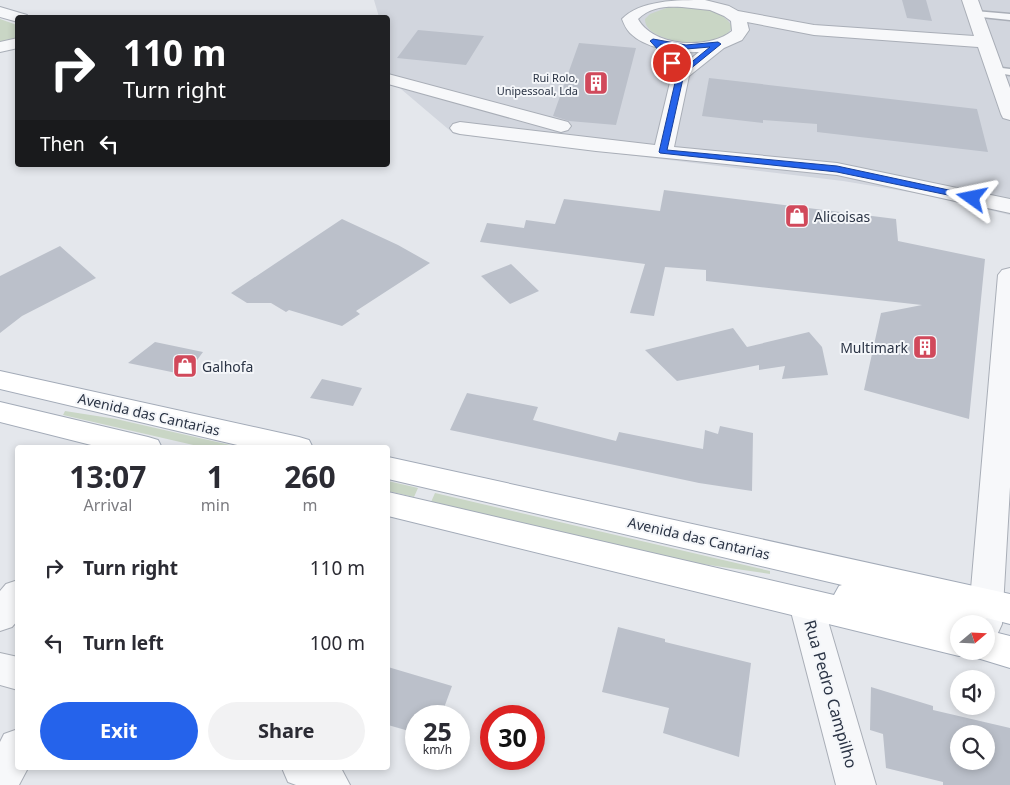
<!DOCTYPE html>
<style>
:root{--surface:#fff;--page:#f2f2f3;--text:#2b2b33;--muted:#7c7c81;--accent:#2563eb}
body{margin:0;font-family:"Noto Sans",sans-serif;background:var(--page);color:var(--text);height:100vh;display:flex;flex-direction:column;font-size:19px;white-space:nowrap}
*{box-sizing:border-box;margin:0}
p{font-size:16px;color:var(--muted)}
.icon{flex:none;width:28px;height:28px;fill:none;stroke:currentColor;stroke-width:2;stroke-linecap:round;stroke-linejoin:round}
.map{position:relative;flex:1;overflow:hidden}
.panel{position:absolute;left:15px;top:445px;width:375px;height:325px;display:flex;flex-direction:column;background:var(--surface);border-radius:5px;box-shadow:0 2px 8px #0003}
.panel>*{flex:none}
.banner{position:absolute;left:15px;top:15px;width:375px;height:152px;border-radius:5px;box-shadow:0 2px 8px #0003;background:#202124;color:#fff;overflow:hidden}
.needle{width:32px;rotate:71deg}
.buttons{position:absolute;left:950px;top:615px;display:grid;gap:10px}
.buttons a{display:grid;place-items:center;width:45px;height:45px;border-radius:50%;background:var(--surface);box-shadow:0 2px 8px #0003;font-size:25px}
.speed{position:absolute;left:405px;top:705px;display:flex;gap:10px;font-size:25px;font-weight:700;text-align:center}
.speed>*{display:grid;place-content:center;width:65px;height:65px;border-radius:50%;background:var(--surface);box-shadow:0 2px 8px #0003;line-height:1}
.speed small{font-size:12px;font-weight:400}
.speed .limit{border:8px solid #d22;background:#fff;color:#111}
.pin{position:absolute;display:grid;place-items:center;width:42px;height:42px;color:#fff;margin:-21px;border:2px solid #fff;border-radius:50%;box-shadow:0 1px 5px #0007}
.me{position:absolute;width:55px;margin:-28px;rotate:282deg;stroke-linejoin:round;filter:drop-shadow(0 0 4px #0008)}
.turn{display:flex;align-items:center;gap:18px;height:105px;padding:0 25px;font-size:22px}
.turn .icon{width:65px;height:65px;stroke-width:2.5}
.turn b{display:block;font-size:35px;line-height:42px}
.then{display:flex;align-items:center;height:48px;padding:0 25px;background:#0003;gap:10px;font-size:19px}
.eta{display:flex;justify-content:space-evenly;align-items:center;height:85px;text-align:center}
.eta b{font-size:30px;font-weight:700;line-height:35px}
.primary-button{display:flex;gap:10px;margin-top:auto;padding:10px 25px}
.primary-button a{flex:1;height:58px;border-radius:30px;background:var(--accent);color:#fff;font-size:20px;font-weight:700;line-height:58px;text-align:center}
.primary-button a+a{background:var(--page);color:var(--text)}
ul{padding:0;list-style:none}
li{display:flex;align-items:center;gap:15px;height:75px;padding:0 25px}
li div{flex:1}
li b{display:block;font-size:19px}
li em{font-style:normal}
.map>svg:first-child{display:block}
.built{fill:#d2d6de}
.green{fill:#c9d6c5}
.building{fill:#bbc0ca;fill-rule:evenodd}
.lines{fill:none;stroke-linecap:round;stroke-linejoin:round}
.lane-casing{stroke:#a9aeb7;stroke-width:3}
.street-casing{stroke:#a9aeb7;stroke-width:2}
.primary-casing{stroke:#a3abb8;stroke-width:2}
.lane{fill:#f7f8fa;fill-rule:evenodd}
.street{fill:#f7f8fa;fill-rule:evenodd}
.primary{fill:#fff;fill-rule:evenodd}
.route{fill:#2563eb;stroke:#184099}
.labels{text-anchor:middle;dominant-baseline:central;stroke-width:4;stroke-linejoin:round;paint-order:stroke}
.far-poi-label{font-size:11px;fill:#2b3445;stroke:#f4f6f9;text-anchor:end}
.poi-label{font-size:14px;fill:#2b3445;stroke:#f4f6f9;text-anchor:start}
.street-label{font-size:14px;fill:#2b3445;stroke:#f4f6f9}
.near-street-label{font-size:16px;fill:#2b3445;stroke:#f4f6f9}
</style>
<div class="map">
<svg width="1010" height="785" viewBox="0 0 1010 785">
<rect width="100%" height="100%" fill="#e4e7ec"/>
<path class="built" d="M374 0H1010V215L921 194 843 181 454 134 388 78V18L379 17Z"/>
<path class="green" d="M669 7C690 6 720 6 732 26 725 52 644 45 645 19L650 14Z
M0 19 17 25V38L0 42Z
M65 411 116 419 239 447H202L63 415Z
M388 481 418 488 414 497 388 491Z
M435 493 770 571V574L688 562 431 502Z"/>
<path class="building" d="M902 0H926L932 21 907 18Z
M418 30 484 36 466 65 397 58Z
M579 43 636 48 616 125 569 121 553 116Z
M709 78 977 109 988 152 817 132V124L763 120V123L702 116Z
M664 190 896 219 898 241 985 259 969 419 864 390 881 313 922 305 706 281V270L665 267 654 316 630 313 645 264 480 242 487 223 524 228 526 220 555 224 564 199 660 211Z
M342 219 398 245 430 263 356 311 360 314 342 326 289 310 286 312 271 303H247L231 293Z
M60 246 96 278 22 316 0 333V276Z
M511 264 539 291 510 304 481 276Z
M733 328 747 347 809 332 822 347 828 375 782 379 785 366 759 370V365L677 381 645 350Z
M155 342 203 352 186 375 128 363Z
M322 379 362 388 353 406 310 398Z
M467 393 538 407 533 420 616 441 619 432 703 449 705 430 718 434 720 426 753 433 752 491 699 483 450 430Z
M618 627 665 639V642L751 663 739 757 663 733 669 708 602 692Z
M388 667 452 686 441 716H416V733L388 725Z
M871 687 933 706V710L1010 728V785H943V782L886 768 883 734 870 730ZM959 734H986V761H959Z"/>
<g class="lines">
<defs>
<path id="lane" d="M975 11 1010 14V20L972 16 971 14Z
M994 67 1010 69V75L991 72V68Z"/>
<path id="street" d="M705 0 729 6 738 11 814 25 974 36 962 0H978L1010 88V120L1003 118 1001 114 978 47 814 35 747 22 749 30 742 40 724 48 689 76 674 147 837 163 1010 199V213L837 175 596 151 460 134 453 132 450 128 453 124 460 122 655 145 672 74 699 52C677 53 646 49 630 33 626 29 624 24 622 19 640 0 677 0 705 0ZM682 7 710 10 724 16 731 21 732 31C709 50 653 47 638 19 650 7 666 6 682 7Z
M0 7 27 15 29 18H18V22L0 17Z
M18 38V48L0 52V42Z
M388 74 568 122 571 126 568 130 561 132 388 84Z
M1010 268V487L1002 624 997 635 986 639V624H968L998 275 1002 270Z
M18 580V620L12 627 0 631V591L6 584Z
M806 589 818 594 823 604 876 785H836L789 604 794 594Z
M0 653 18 657V690L0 685Z
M18 729V768H28L19 785H0V742L4 734Z
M282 768H341L350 785H296L288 782Z"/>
<path id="primary" d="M0 371 299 437 309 440 313 448H250L0 389Z
M0 402 148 437 158 440 162 448H103L0 422Z
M388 457 1010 594V624L987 618 975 624H959V651H986V630L1010 636V668L974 657 971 651 959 656 388 516V492L834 595 839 586 842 585 388 479Z"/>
</defs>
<use href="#lane" class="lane-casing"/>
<use href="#street" class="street-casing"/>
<use href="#primary" class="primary-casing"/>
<use href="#lane" class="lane"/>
<use href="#street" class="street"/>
<use href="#primary" class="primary"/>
</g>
<path class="route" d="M653 39 686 45 718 42 721 44 684 74 667 150 837 166 972 195 976 198 972 200 837 172 660 153 659 152 677 74 710 47 686 49 660 44 675 63 672 65 651 42 650 41Z"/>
<defs>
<symbol id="building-square" viewBox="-11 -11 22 22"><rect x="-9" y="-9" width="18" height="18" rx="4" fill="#d1495b" stroke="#f4f6f9"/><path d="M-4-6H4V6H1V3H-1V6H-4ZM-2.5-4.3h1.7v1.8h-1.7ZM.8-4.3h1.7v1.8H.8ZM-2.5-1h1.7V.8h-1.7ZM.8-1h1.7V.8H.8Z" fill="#fff"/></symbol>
<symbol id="shop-square" viewBox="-11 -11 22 22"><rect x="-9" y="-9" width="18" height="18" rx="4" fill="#d1495b" stroke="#f4f6f9"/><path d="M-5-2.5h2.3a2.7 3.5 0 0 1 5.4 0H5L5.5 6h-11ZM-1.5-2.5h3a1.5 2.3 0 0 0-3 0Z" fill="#fff"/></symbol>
</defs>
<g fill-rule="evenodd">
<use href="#building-square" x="582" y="69" width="28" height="28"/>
<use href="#shop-square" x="783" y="202" width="28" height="28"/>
<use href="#building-square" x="911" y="333" width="28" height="28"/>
<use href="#shop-square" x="171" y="352" width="28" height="28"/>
</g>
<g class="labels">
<g class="far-poi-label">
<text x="578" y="77">Rui Rolo,<tspan x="578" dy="13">Unipessoal, Lda</tspan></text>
</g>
<g class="poi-label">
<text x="814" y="216">Alicoisas</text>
<text x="908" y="347" text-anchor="end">Multimark</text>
<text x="202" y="366">Galhofa</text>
</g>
<g class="street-label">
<text transform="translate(149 414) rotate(13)">Avenida das Cantarias</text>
<text transform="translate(699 538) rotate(13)">Avenida das Cantarias</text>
</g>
<g class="near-street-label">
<text transform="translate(831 694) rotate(74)">Rua Pedro Campilho</text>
</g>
</g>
</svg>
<div class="buttons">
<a><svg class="needle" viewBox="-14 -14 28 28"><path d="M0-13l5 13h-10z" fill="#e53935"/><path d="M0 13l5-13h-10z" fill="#7c7c81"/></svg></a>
<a><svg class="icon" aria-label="sound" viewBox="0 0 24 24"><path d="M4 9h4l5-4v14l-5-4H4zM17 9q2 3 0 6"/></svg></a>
<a><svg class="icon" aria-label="search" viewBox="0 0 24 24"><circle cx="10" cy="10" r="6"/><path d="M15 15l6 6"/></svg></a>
</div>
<div class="speed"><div>25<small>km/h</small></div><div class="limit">30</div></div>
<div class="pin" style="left:672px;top:63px;background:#d93025"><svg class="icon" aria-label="arrive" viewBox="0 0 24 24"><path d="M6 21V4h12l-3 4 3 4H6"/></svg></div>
<svg class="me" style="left:972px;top:198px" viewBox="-20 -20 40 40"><path d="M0-17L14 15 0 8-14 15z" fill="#2563eb" stroke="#fff" stroke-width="4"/></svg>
<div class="banner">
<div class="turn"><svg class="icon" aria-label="right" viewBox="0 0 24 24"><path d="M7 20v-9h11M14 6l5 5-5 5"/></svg><div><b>110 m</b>Turn right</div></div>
<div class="then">Then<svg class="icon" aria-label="left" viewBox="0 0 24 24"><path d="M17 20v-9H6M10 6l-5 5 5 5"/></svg></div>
</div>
<section class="panel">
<div class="eta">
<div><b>13:07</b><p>Arrival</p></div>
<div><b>1</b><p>min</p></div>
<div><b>260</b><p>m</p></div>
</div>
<ul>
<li><svg class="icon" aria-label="right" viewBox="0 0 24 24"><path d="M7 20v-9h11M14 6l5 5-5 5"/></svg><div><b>Turn right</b></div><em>110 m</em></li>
<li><svg class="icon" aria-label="left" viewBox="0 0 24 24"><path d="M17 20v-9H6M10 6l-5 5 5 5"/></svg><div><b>Turn left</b></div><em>100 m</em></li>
</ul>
<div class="primary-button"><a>Exit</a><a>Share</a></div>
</section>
</div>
